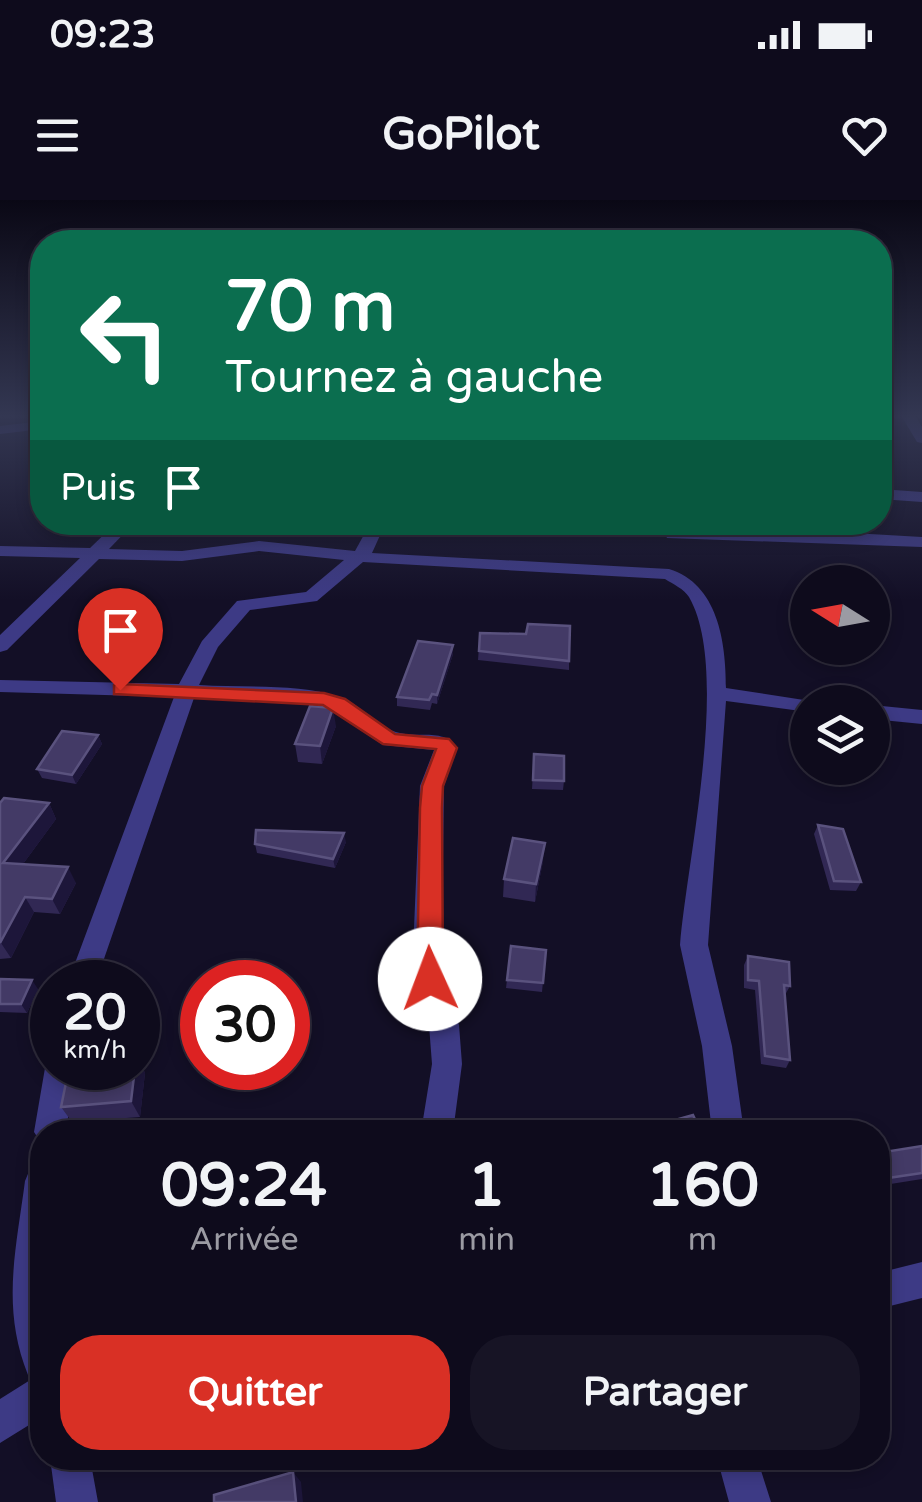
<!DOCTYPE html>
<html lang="fr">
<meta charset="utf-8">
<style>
:root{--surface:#0e0b1c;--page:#171425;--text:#f1f3f6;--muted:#9b9ba3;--line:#2e2b3b;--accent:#d93025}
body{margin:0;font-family:"Varela Round",sans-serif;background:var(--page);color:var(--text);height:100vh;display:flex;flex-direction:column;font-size:38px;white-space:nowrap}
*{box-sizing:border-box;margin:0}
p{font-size:32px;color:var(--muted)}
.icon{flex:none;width:55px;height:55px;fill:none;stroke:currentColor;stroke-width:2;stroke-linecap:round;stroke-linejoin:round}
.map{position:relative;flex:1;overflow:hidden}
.details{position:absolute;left:30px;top:920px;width:860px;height:350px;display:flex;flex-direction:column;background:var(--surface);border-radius:40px;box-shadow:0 5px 15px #0003,0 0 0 2px var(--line)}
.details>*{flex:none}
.top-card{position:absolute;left:30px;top:30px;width:862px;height:305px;border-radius:40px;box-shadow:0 5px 15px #0003,0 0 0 2px var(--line);background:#0b6e4f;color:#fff;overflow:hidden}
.needle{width:65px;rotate:281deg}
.fabs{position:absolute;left:790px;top:365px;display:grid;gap:20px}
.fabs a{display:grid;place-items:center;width:100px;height:100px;border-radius:50%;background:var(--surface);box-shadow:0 5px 15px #0003,0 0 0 2px var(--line);font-size:50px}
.speed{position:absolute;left:30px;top:760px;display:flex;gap:20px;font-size:50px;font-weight:700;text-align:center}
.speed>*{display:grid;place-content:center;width:130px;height:130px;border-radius:50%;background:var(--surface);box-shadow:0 5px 15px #0003,0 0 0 2px var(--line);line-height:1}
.speed small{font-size:25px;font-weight:400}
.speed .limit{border:15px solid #d22;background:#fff;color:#111}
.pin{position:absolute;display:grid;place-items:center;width:85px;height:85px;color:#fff;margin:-102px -42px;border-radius:50% 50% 50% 0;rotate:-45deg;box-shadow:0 0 10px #0007}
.pin .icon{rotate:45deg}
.me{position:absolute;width:110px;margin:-55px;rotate:358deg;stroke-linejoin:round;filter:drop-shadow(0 0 8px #0008)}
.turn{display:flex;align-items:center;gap:35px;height:210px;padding:0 30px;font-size:45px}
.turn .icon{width:130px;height:130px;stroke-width:2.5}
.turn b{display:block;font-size:70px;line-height:85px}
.then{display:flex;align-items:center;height:95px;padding:0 30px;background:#0003;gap:20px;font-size:38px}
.eta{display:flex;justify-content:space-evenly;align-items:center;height:170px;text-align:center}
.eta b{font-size:60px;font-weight:800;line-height:70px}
.action{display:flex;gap:20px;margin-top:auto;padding:20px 30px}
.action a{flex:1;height:115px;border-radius:40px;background:var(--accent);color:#fff;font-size:40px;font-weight:800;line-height:115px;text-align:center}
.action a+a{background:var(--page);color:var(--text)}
.status{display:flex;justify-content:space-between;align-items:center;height:70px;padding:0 50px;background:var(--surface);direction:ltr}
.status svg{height:28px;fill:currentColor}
header{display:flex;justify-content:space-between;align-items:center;height:130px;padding:0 30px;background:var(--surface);font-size:45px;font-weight:800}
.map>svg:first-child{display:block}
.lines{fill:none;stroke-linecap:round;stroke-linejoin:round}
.street{fill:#3d3a85;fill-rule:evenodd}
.wall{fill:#312854}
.shaded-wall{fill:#1d163a}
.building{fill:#433a66;stroke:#5a527e;stroke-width:2.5}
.route{fill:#d93025;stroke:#8d1f18;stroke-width:2.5}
</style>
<div class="status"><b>09:23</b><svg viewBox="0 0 49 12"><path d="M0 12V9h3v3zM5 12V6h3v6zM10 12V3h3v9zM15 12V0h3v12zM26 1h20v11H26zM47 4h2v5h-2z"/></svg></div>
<header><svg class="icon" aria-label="menu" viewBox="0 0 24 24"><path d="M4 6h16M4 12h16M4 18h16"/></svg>GoPilot<svg class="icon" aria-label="heart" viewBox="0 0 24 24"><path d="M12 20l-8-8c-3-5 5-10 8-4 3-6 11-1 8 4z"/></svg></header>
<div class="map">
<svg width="922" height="1302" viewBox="0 0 922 1302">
<rect width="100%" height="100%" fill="#130f26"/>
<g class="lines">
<path class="street" d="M902 217H916L922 227V243L917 242Z
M42 221V229L0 234V226Z
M880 289 922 292V302L880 299Z
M117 322H135L109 349 182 351 259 341 355 351 366 331 360 322H377L382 331 372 353 669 369C718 384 726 442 726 488L817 502H808V512L726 501 708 745 732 846 744 932H712L702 846 680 745C687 659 731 470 689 397 684 389 673 384 665 379L363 362 317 401 250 410 218 447 199 485C244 488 298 483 340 497 361 504 378 529 400 533 421 538 444 528 457 548L444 586 442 728 444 779 459 825 462 864 453 932H421L432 864 429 825 416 779 414 728 420 586 434 550 383 545 323 505 194 498 96 782H68L174 497 0 492V480L179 484 202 441 237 401 306 392 344 360 259 351 182 361 99 359 7 450 0 452V435L80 358 0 356V346L90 348Z
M673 329H783L922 337V347L667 338 665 334Z
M872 505 922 510V524L872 519Z
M52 857V868H75L66 932H42V944L34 932 45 868Z
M42 964V1217L0 1243V1199L35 1177 28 1175C1 1108 16 1050 25 981L30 969Z
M922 1062V1098L878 1109V1073Z
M50 1258H90L98 1302H56Z
M717 1258H757L771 1302H729Z"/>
</g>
<path class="wall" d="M462 322 460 337 424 334 423 326Z
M480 433 569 461V470L478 460Z
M453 445V454L437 504 432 503 430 510 397 506V497Z
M336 526 322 564 298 562 295 544Z
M98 535 102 544 76 584 42 578 37 569Z
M534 554 564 581 563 590 532 589Z
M0 603H49L56 619 23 664 76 683 60 714 34 712 11 758 0 759Z
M818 625 861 682 856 691 830 690 814 634Z
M346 642 335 668 257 653 255 644Z
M543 661 535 702 503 697 504 679Z
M511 746 546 750 542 792 506 788Z
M748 756 790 786 785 795 790 860 786 868 761 864 755 790 744 788V765Z
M0 779 38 789 27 813 0 812Z
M138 858 145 873 140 917 72 922 61 907 138 868Z
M922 946V979L878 986V953Z"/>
<path class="shaded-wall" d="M453 445V454L437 504V495Z
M333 508 336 526 322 564 320 546Z
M98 535 102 544 76 584 72 575Z
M49 603 56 619 12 679 3 663Z
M344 633 346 642 335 668 333 659Z
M545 643 543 661 535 702 536 684Z
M68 667 76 683 60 714 52 699Z
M25 697 34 712 11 758 1 743Z
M32 780 38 789 27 813 21 804Z
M138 858 145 873 140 917 131 901 135 868H138Z
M293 1272 301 1282 303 1302H296Z"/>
<path class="building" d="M424 322H461L460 328 423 326Z
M528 424 570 426 569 461 479 451 480 433 526 434Z
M418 441 453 445 437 495 432 494 429 500 397 497Z
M310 506 333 508 320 546 295 544Z
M62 531 98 535 72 575 37 569Z
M534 554 564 556V581L533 580Z
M4 598 49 603 3 663 68 667 52 699 25 697 0 743V603Z
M818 625 843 629 861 682 834 681Z
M256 630 344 633 333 659 255 644Z
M513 638 545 643 536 684 504 679Z
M511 746 546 750 543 783 507 780Z
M748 756 789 762 790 786 784 785 790 860 765 856 759 781 748 780Z
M0 779 32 780 21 804H0Z
M69 868H135L131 901 61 907Z
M693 915 701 932H668L664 923Z
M922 946V973L881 979 878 971V953Z
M42 1020V1053L39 1054Z
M293 1272 296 1302H214V1295Z"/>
<linearGradient id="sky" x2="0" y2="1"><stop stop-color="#0a0815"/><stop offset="0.54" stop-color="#333752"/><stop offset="1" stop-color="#333752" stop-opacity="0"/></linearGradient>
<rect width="922" height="400" fill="url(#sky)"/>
<path class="route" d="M120 484 324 493 345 499 395 534 449 539 457 548 443 586 442 608 443 779 439 787H421L417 779 420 608 422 586 436 549 383 544 323 505 114 494V485Z"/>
</svg>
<div class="fabs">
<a><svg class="needle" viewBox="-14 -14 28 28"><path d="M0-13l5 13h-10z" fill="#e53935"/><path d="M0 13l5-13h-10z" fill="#9b9ba3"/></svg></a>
<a><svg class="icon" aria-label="layers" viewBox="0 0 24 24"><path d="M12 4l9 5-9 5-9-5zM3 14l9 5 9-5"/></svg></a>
</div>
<div class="speed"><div>20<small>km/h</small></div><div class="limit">30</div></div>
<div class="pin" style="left:120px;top:490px;background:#d93025"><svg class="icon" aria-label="arrive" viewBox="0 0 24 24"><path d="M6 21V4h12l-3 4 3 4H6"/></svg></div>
<svg class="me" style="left:430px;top:779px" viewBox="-20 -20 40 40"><circle r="19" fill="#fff"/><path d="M0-13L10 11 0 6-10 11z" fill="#d93025"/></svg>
<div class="top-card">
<div class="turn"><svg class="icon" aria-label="left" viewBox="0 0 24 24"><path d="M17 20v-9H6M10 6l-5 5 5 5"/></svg><div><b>70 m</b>Tournez à gauche</div></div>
<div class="then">Puis<svg class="icon" aria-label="arrive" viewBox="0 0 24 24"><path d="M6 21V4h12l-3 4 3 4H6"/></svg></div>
</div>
<section class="details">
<div class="eta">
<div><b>09:24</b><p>Arrivée</p></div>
<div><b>1</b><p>min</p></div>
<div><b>160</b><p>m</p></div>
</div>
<div class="action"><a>Quitter</a><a>Partager</a></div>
</section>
</div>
